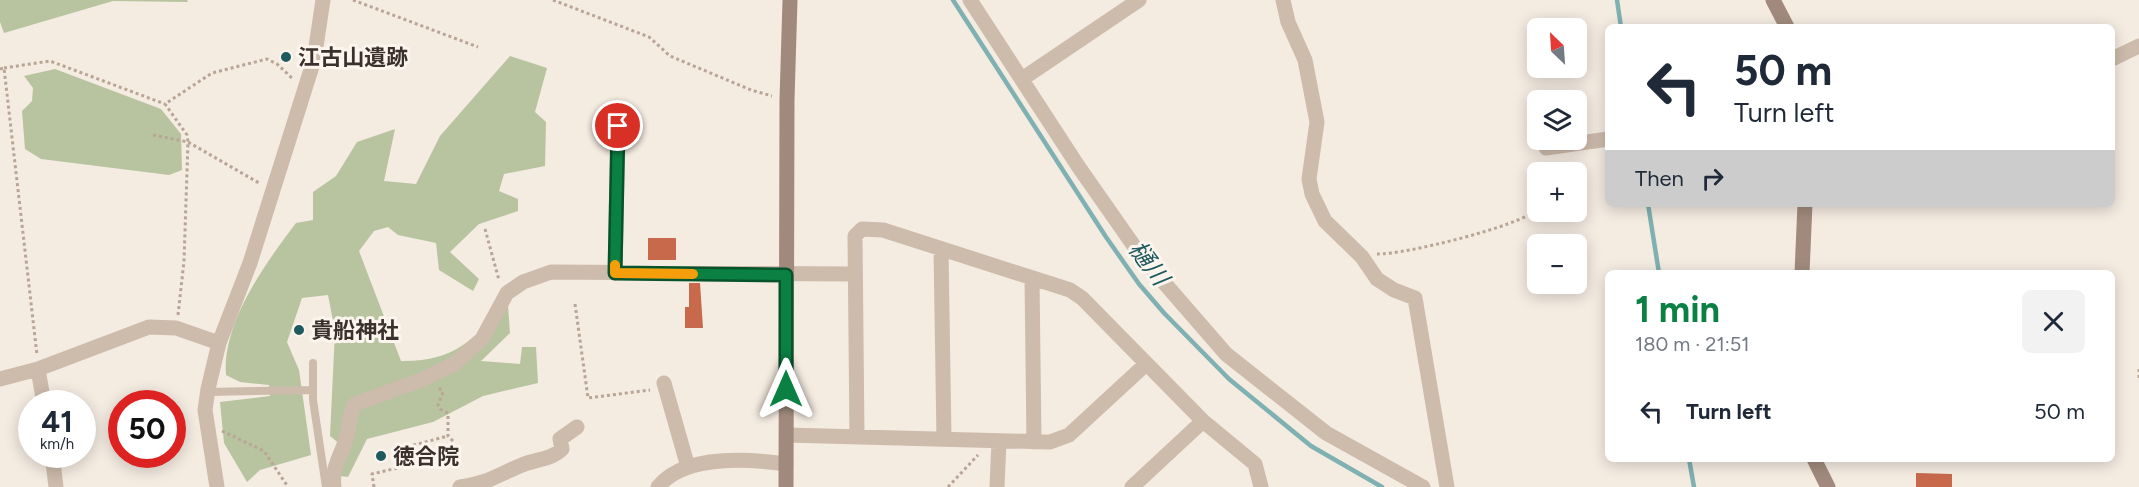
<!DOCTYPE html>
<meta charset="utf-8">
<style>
:root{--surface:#fff;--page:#f2f2f3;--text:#1f2937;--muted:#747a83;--accent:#0b8043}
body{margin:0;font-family:Figtree,"Noto Sans JP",sans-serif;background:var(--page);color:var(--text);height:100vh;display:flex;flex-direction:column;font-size:22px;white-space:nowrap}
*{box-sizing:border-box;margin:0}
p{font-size:20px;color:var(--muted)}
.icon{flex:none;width:33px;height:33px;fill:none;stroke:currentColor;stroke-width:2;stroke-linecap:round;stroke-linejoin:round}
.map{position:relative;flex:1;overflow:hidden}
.drawer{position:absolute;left:1605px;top:270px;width:510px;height:192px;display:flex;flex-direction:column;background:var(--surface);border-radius:9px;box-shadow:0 3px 15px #0003}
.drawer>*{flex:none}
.banner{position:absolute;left:1605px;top:24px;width:510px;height:183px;border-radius:9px;box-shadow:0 3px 15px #0003;background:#fff;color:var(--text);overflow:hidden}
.needle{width:39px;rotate:335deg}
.buttons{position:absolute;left:1527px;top:18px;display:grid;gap:12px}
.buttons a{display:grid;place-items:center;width:60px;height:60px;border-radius:9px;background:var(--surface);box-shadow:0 3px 15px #0003;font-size:30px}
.speed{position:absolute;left:18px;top:390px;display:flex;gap:12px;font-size:30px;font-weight:700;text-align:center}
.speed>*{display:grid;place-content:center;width:78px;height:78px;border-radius:50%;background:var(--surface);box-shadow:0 3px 15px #0003;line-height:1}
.speed small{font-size:15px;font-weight:400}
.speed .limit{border:9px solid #d22;background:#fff;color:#111}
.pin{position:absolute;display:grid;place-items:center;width:51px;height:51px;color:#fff;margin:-26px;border:3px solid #fff;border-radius:50%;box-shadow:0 2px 6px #0007}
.me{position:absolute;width:66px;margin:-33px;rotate:0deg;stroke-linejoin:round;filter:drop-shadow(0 0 4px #0008)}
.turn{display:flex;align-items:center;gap:21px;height:126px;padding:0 30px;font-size:27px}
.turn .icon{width:78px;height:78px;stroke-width:2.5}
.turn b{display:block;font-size:42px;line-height:51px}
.then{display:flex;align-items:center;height:57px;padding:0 30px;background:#0003;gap:12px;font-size:22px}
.round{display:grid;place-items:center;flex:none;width:63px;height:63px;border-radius:9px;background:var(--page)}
.headline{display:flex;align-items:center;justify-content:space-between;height:102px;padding:0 30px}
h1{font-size:36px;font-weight:700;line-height:45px;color:var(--accent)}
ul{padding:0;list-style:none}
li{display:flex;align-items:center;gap:18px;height:78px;padding:0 30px}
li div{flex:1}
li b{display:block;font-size:22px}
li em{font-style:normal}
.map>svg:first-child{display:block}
.green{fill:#b8c4a0}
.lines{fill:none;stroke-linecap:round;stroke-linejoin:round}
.stream{stroke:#7fb0b2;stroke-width:4.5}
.building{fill:#c8694b}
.path{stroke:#b9a596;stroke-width:3;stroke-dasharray:3 3;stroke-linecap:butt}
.lane{stroke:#cdbbac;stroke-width:8}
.street{stroke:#cdbbac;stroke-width:15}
.secondary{stroke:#a18a7d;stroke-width:15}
.route-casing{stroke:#07532c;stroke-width:15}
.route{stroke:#0b8043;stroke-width:10}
.slow{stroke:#f59e0b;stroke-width:10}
.poi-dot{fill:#1f5a5e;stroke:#fbf5ee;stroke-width:2}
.labels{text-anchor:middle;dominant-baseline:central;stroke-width:6;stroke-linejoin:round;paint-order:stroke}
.poi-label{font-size:22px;font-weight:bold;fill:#3b302b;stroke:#fbf5ee;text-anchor:start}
.water-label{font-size:24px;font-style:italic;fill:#1f5a5e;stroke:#fbf5ee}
</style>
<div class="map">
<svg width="2139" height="487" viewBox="0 0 2139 487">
<rect width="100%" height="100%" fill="#f4ebe1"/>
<path class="green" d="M0 0H187L188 2 113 1 4 33 0 22Z
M510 56 547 68 535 112 546 122 545 166 504 174 499 191 518 199V211L479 224 450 252 479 279 473 291 439 270 436 243 398 235 388 227 374 231 359 251 401 361C454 362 471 340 508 306L510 333 481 361 520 364 522 347H536L538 383 483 396 433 422 367 439 348 477 340 476 346 449 330 436 335 331 328 295 302 298 287 342 299 370 311 455 260 470 247 482 224 443 220 402 270 396 269 385 240 382 226 375C222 323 265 264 296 223L313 220V192L336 176 357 142 395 129 384 181 416 184 440 136Z
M55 69 161 109 181 134 182 170 169 175 41 159 25 149 22 111 32 101 33 88 24 76Z"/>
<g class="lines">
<path class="stream" d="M953 0 1106 237 1139 284 1164 313 1229 379 1311 446 1382 487
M1617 0 1621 27
M1648 204 1659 273
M1689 459 1694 487"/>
</g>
<path class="building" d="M648 238H676V260H648Z
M689 283H700L703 328H685V307H689Z
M1916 473 1952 474V487H1916Z"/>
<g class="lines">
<path class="path" d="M353 0 478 47
M553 0 649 37 670 56 751 90 772 96
M4 68 50 61 165 104
M0 69 4 68 37 355
M153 135 188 142 259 183
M1547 172V161
M485 229 499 280
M1377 254C1403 255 1521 226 1538 209
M575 304 588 398 650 390
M178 315 184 261 188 142 187 135 165 104 212 73 267 59 277 64 293 79
M2139 369V379
M439 388 443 392 438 405 440 409 448 413V436L455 443
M222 431 264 451 288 487
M374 487 372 474 414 464 410 446 448 436
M948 487 978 455"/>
<path class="lane" d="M313 363V400L326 487
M207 392 313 390"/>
<path class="street" d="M970 0 1078 166 1141 256 1226 354 1326 433 1423 487
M1283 0 1288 22 1305 60 1317 122 1309 179 1312 194 1325 221 1362 257 1377 279 1394 290 1415 298 1447 487
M2112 59 2139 46
M1022 79 1139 0
M1544 140 1546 148 1608 139
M941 249 944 439
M615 273 618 126
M1032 278 1034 442
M38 369 44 404
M0 379 38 369 149 327 176 328 219 343
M664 383 688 467
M787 435 1050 442 1069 435 1146 364
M857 437 855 236 862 229 883 230 1070 290 1082 298 1203 421 1255 464 1261 487
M52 454 56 487
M217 487 205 410 208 389 219 343 250 263 314 60 323 0
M334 487C331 467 342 454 347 436 350 424 348 415 355 404L421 380 454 364 482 339 507 293 523 282 551 272 854 274
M460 487C489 483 497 475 522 465 536 459 551 460 562 449L560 439 577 427
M658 487C684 454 750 459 786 464
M997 487 999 441
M1132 487 1203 421"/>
<path class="secondary" d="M1773 0 1787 27
M1802 273 1805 204
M1814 459 1828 487
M786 487 787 100 790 0"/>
</g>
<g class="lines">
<defs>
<path id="route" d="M618 126 615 273 786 275V389"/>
</defs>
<use href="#route" class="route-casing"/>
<use href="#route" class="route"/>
<path class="slow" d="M615 265V273L693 274"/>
</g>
<g class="poi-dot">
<circle cx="286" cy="57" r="6"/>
<circle cx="299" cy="330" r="6"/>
<circle cx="381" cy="456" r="6"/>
</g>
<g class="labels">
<g class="poi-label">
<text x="298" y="57">江古山遺跡</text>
<text x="311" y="330">貴船神社</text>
<text x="393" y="456">徳合院</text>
</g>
<g class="water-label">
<text transform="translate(1149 263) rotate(53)">樋川</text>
</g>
</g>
</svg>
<div class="buttons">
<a><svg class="needle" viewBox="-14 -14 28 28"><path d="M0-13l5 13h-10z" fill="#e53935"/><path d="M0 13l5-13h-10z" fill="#747a83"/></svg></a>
<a><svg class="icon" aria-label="layers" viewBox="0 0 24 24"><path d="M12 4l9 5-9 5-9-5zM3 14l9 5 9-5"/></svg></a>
<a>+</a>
<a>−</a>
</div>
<div class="speed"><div>41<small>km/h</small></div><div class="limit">50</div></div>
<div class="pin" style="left:618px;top:126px;background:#d93025"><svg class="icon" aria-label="arrive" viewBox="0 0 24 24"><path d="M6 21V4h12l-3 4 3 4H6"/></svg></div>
<svg class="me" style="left:786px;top:389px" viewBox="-20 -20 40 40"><path d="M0-17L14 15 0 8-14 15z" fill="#0b8043" stroke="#fff" stroke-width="4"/></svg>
<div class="banner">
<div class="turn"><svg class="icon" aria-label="left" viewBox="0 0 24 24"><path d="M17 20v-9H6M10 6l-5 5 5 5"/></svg><div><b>50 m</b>Turn left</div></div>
<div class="then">Then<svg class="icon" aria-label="right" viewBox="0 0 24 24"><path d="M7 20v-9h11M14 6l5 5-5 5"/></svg></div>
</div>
<section class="drawer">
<div class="headline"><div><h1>1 min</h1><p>180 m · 21:51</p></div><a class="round"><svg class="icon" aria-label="close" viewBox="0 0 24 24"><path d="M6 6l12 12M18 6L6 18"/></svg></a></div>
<ul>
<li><svg class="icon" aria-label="left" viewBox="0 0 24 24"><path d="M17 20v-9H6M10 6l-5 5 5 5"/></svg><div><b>Turn left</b></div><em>50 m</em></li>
</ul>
</section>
</div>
